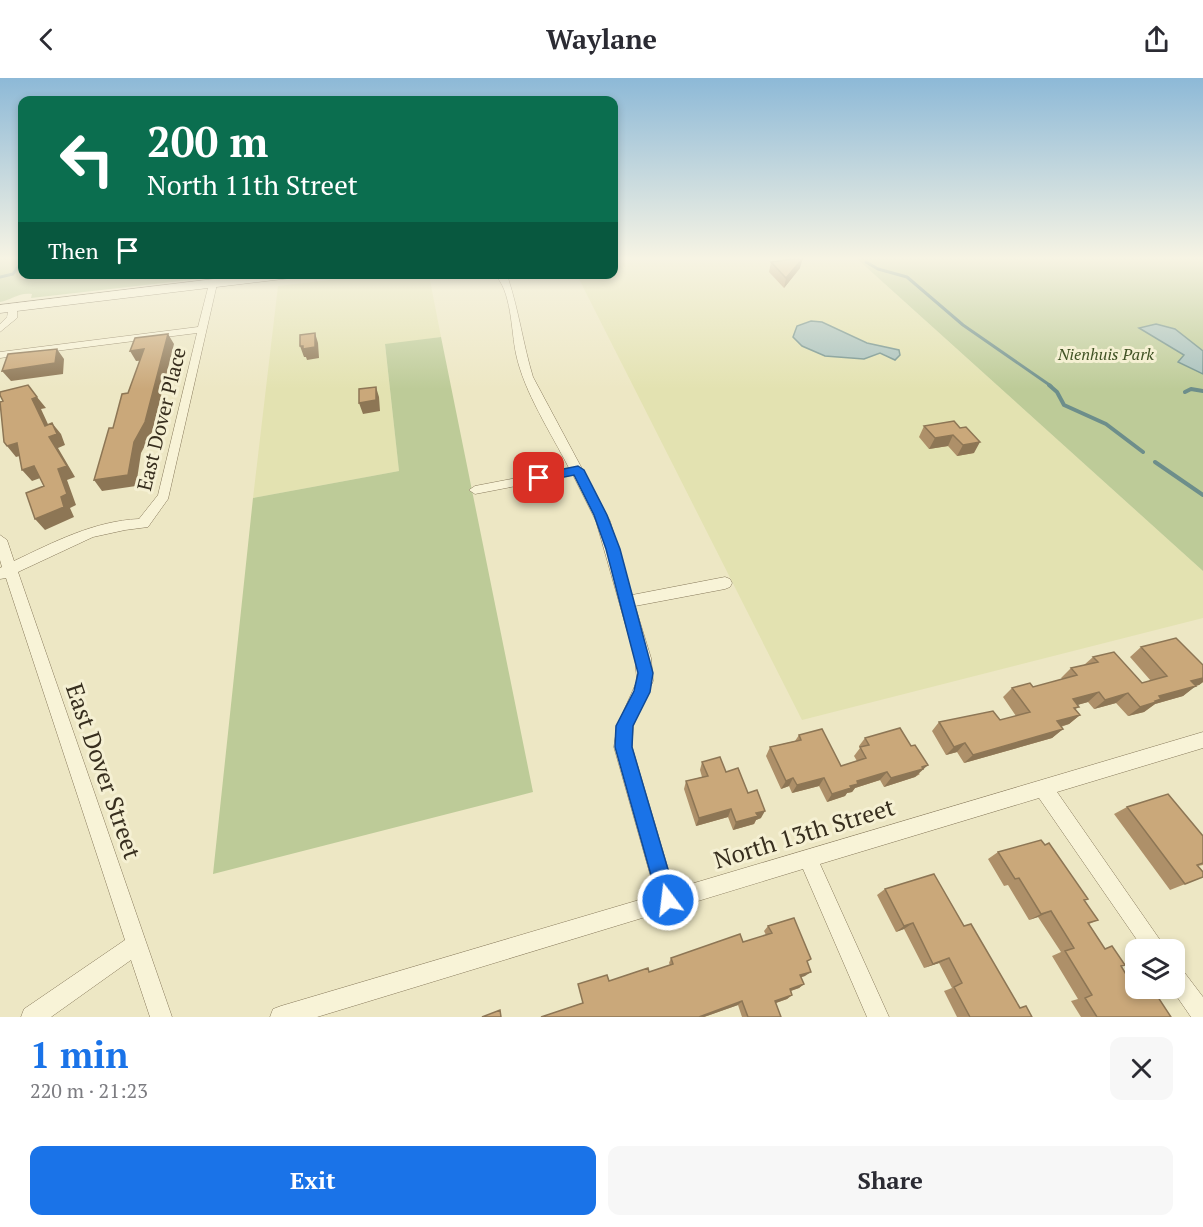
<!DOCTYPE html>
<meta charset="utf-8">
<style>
:root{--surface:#fff;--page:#f7f7f7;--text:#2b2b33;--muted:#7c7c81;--accent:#1a73e8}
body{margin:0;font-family:"PT Serif",serif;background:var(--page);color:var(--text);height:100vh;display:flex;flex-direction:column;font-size:22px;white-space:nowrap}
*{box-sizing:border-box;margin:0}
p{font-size:20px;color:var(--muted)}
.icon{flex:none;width:33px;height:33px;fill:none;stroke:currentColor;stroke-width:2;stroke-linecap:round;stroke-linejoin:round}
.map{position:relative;height:939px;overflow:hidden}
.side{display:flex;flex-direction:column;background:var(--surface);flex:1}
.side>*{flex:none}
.guide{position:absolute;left:18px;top:18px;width:600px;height:183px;border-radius:12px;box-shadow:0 3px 9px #0003;background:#0b6e4f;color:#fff;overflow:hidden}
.tools{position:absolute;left:1125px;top:861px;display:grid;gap:12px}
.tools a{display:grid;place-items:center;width:60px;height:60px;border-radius:12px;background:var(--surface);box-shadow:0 3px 9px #0003;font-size:30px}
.pin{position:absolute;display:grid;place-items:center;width:51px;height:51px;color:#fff;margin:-26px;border-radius:12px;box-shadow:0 3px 9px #0006}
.me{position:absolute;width:66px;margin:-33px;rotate:345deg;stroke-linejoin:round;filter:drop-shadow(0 0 4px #0008)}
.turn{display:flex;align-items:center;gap:21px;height:126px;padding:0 30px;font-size:27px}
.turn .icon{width:78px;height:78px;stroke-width:2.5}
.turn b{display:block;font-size:42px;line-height:51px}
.then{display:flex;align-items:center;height:57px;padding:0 30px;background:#0003;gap:12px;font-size:22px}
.round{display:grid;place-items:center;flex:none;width:63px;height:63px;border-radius:12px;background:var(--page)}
.headline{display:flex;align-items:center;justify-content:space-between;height:102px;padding:0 30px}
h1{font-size:36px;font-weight:800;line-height:45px;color:var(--accent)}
.action{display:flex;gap:12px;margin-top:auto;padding:12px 30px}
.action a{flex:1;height:69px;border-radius:12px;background:var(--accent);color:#fff;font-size:24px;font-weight:800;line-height:69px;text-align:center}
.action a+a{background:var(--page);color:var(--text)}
header{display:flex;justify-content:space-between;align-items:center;height:78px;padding:0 30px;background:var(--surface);font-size:27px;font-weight:800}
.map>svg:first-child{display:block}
.farmland{fill:#e3e2b1}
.green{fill:#bdcb98}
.water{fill:#a6c0bd;stroke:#6d8e8b;stroke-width:1.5}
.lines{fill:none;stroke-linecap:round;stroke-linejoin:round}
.stream-far1{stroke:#6d8e8b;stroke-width:3}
.stream{stroke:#6d8e8b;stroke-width:4}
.street-casing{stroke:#87795b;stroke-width:1}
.secondary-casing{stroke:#695a3e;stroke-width:1}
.street{fill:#f8f3d7;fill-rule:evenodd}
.secondary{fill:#f8f3d7;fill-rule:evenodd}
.wall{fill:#ae9069}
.shaded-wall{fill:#8d7655}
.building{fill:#caa87a;stroke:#8d7655;stroke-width:1.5}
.route{fill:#1a73e8;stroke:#114b97;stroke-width:1.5}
.labels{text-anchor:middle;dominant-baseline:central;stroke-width:6;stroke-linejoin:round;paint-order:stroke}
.far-park-label{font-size:16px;font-style:italic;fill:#415325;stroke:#f5f0d3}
.street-label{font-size:20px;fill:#372e1e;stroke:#f5f0d3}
.near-street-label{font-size:24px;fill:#372e1e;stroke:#f5f0d3}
</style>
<header><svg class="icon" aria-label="back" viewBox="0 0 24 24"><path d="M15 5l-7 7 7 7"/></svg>Waylane<svg class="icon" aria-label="share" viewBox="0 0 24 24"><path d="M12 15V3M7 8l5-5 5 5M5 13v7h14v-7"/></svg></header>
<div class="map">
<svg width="1203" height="939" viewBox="0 0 1203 939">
<rect width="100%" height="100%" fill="#ede7c4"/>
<path class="farmland" d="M614 179H855L1203 493V540L802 642 577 197 614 196Z
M372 197H429L441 259 385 267 399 393 253 420 278 208Z"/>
<path class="green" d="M0 179H22V196L234 197 31 220 32 216C19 214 11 222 0 224Z
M855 179H1203V493Z
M441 259 533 714 213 796 253 420 399 393 385 266Z"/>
<path class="water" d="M811 243 822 244 867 265 899 272 900 277 895 282 880 275 864 281 825 278 802 268 793 259 797 248Z
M1156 246 1175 251 1203 273V296L1178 284 1184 277 1139 250Z"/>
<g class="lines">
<path class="stream-far1" d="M866 184 878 191 907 199 963 247 1051 308
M0 199 13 196 22 183"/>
<path class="stream" d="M1049 307 1057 314 1064 327 1106 346 1143 374
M1185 314 1191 311 1203 313
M1155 384 1203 417"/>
<defs>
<path id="street" d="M494 196H505L508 200C519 233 523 266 533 299L610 443 632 517 725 499 730 501 732 505 730 509 725 511 635 528 651 580 653 603 633 648 632 669 674 811 1203 654V670L1057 714 1167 872H1144L1039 720 820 786 889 939H867L803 791 317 939H270L273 931 281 928 656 817 614 669 617 648 637 603 635 580 596 443 573 397 475 416 469 412 475 408 569 390C551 355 524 314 516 276 511 253 512 212 494 196Z
M213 203 217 206 168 421 148 449 125 452 93 459 18 494 172 939H150L131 882 51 939H21L24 931 125 862 6 500 0 501V490L2 489 0 482V457L7 462 14 483C54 464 94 443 139 441L158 417 197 255 0 280V274L198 249 209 206Z
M9 228 17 230V240L0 254V246L7 239Z
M1174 887 1181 890 1203 919V939H1191L1171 910H1174Z"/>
<path id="secondary" d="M255 196H297L291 200 0 235V227Z"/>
</defs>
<use href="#street" class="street-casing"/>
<use href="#secondary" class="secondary-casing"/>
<use href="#street" class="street"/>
<use href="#secondary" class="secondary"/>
</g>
<path class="wall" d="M771 184 800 190 784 210 769 194Z
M954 343 974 375 957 378 948 368 929 371 919 359 924 348Z
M1141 569 1203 587V604L1199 607 1195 608 1183 618 1155 626 1144 634 1128 638 1116 625 1094 631 1088 624 1077 627 1076 632 1080 637 1069 646 1061 649 1063 651 1052 660 964 685 957 674 946 677 932 653 939 644 1000 642 1016 638 1003 619 1012 610 1033 609 1062 601 1061 600 1071 590 1084 587 1093 579 1142 605 1151 603 1130 579Z
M799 657 841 688 857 683 854 678 860 670 859 668 865 660 920 696 915 699 884 709 880 702 855 710 852 714 847 715 845 718 827 724 819 708 792 715 789 708 781 711 766 678 770 669 795 663Z
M702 684 726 694 761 740 756 742 754 746 733 752 728 739 696 748 684 711 686 703 702 699 700 692Z
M1127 729 1203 758V787L1198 788 1203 799 1170 812 1114 736Z
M998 774 1084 823 1098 842 1089 846 1105 871 1121 888 1133 907 1136 906V910L1171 939H1081L1071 923 1078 921 1052 878 1061 874 1038 839 1029 842 1008 807 1004 808 988 781Z
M885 811 964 848 1020 930 1032 939H957L944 913 952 910 939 885 924 890 904 851 896 854 877 817Z
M768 848 811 881 807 884 805 898 801 899 804 906 799 910 791 913 792 917 787 921 776 925 781 939H742L738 927 704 939H541L582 925 609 903 649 894 670 887 669 885 671 880 743 864 766 857 764 853Z"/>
<path class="shaded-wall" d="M803 180 800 190 784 210 786 200Z
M315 255 318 265 319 280 307 282 306 279H304L300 268Z
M168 256 174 266 152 354 141 375 136 408 102 413 94 402 134 364Z
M57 271 64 281 63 296 11 303 2 293Z
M144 271 150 282 136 283 130 273Z
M376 309 379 319 380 333 363 336 359 325Z
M37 319 46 330 41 331 53 357 52 345 61 356 65 367 58 370 75 399 67 402 76 427 70 430 74 439 45 452 35 441 61 419 58 391 49 359 32 321Z
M953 357 948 368 929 371 935 360Z
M980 364 974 375 957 378 963 367Z
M17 365 26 376 16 379 7 368Z
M34 388 43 399 32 403 22 392Z
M1203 600V604L1199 607 1178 612 1191 603Z
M1196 608 1183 618 1155 626 1144 634 1128 638 1140 629 1159 618Z
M1099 614 1088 624 1063 631 1073 621Z
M1128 615 1116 625 1094 631 1105 622Z
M1080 637 1069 646 1047 652 1057 643Z
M1063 651 1052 660 964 685 973 677Z
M965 665 957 674 946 677 954 669Z
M928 687 915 699 884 709 891 700Z
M887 694 880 702 855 710 852 714 847 715 845 718 827 724 832 716 850 708 857 703Z
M793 700 789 708 781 711 786 703Z
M824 700 819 708 792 715 797 707Z
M731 731 728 739 696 748 699 740Z
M765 733 761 740 756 742 754 746 733 752 736 744 756 735Z
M1051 833 1038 839 1029 842 1041 836Z
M913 845 904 851 896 854 904 848Z
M949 880 939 885 924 890 933 886Z
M811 894 805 898 795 901 800 897Z
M804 906 799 910 784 915 790 911Z
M792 917 787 921 770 927 775 923Z
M742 923 738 927 704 939H699Z"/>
<path class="building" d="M803 180 786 200 771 184Z
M315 255V269L303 271V268H300V257Z
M168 256 145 344 134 364 128 397 94 402 109 350H113L122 316 128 315 144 271 130 273 135 260Z
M57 271 55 285 2 293 8 276Z
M28 307 37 319 32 321 45 348 52 345 57 356 49 359 67 388 58 391 67 416 61 419 64 429 35 441 26 415 44 408 34 388 22 392 17 365 7 368 4 364 0 324 3 323 0 317V314Z
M376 309V322L359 325V311Z
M954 343 960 350 966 349 980 364 963 367 953 357 935 360 924 348Z
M1176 560 1203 587V600L1191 603 1196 608 1159 618 1161 621 1155 623 1156 624 1140 629 1128 615 1105 622 1099 614 1073 621 1079 629 1074 630 1080 637 1057 643 1063 651 973 677 965 665 954 669 939 644 993 633 1000 642 1030 634 1012 610 1030 605 1033 609 1077 597 1071 590 1098 584 1093 579 1114 574 1142 605 1167 598 1141 569Z
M900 650 911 668 915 667 928 687 922 689 923 691 891 700 887 694 857 703 858 706 850 708 851 710 832 716 824 700 797 707 793 700 786 703 770 669 801 662 799 657 822 651 841 688 866 680 860 669 869 667 865 660Z
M720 679 726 694 738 690 748 715 757 712 765 733 756 735 758 738 736 744 731 731 699 740 686 703 708 698 702 684Z
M1168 716 1203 758V785L1197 787 1203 794V799L1185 806 1127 729Z
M1041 762 1045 767 1049 765 1088 821 1084 822 1098 842 1088 845 1105 871 1112 868 1125 887 1121 888 1133 908 1136 907V910H1152L1171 939H1097L1085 920 1092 917 1065 873 1074 870 1051 833 1041 836 1019 800 1015 801 998 774Z
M934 796 964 848 971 846 1020 930 1026 928 1032 939H970L954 909 962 905 949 880 933 886 913 845 904 848 885 811Z
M794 840 811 881 807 883 811 894 800 897 804 906 790 911 792 917 775 923 781 939H748L742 923 699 939H541L583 925 578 906 607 897 609 903 648 890 649 894 673 886 671 880 740 856 743 864 772 855 768 848Z
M500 932 501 939H482Z"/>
<linearGradient id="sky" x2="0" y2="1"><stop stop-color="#8db9d7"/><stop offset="0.58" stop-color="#f7f4e4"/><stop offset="1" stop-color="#f7f4e4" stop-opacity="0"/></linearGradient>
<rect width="1203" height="311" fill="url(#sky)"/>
<path class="route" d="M578 388 584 392 607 437 620 471 653 595 650 614 633 648 632 669 677 822 675 829 668 832 660 829 658 822 615 669 616 648 634 613 638 595 606 471 594 437 574 397 539 404 533 400 539 396Z"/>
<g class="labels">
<g class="far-park-label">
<text x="1106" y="276">Nienhuis Park</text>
</g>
<g class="street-label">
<text transform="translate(161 341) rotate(-76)">East Dover Place</text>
</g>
<g class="near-street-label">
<text transform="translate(104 693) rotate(71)">East Dover Street</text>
<text transform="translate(804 755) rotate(-17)">North 13th Street</text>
</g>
</g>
</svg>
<div class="tools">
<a><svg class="icon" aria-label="layers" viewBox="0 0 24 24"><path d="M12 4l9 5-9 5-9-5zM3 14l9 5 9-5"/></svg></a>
</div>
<div class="pin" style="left:539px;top:400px;background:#d93025"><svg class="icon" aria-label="arrive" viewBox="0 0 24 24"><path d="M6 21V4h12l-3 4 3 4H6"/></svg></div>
<svg class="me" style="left:668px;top:822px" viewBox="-20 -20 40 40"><circle r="17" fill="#1a73e8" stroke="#fff" stroke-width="3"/><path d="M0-11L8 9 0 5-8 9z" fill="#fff"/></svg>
<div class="guide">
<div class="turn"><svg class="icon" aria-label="left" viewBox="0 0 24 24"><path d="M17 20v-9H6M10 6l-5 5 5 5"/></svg><div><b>200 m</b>North 11th Street</div></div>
<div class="then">Then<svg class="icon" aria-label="arrive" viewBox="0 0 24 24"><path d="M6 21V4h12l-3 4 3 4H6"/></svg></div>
</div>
</div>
<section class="side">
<div class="headline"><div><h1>1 min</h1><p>220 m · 21:23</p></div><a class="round"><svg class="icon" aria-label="close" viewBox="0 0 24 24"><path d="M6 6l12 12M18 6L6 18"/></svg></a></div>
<div class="action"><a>Exit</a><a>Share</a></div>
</section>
